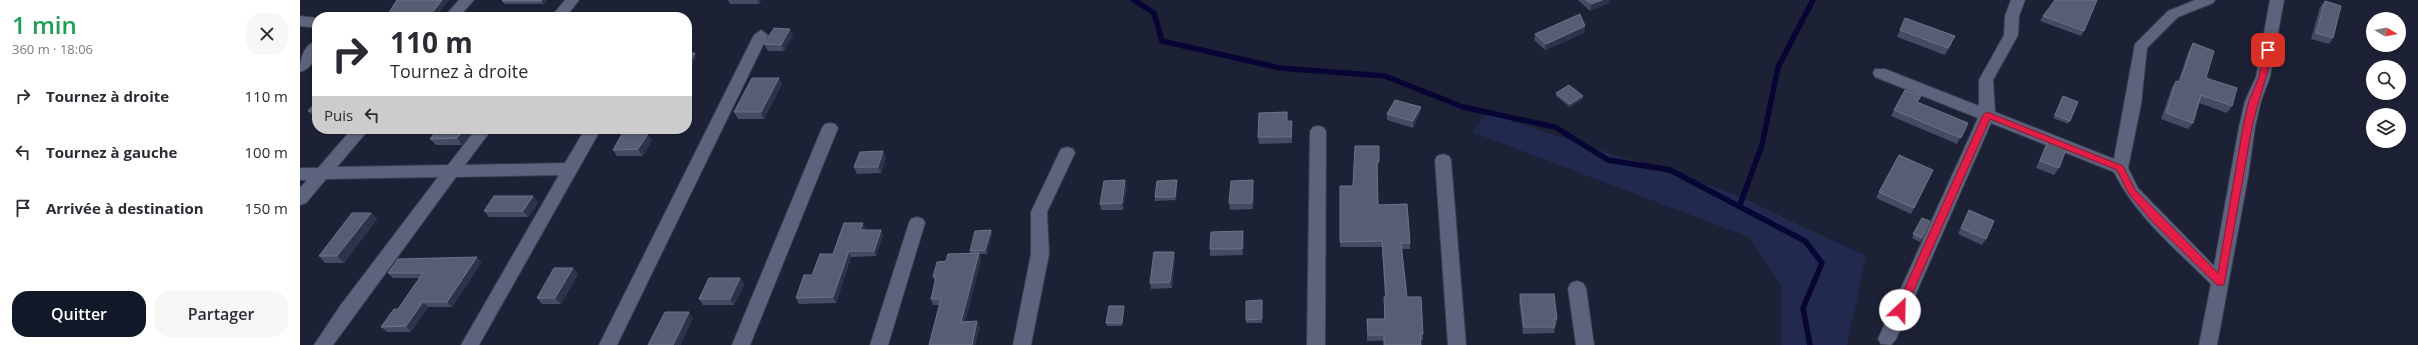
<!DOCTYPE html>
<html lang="fr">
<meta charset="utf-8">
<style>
:root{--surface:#fff;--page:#f7f7f7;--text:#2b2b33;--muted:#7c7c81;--accent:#111827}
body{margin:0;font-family:"Open Sans",sans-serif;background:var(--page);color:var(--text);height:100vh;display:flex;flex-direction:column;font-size:15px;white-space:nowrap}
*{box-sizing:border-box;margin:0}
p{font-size:13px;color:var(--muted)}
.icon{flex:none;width:22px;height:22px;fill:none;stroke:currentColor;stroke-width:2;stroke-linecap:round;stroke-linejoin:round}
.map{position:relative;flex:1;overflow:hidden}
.sheet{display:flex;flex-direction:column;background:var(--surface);width:300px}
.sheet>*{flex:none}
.banner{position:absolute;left:12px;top:12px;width:380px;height:122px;border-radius:16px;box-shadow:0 1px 3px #0004;background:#fff;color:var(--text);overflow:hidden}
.needle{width:26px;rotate:99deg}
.tools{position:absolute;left:2066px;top:12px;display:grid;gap:8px}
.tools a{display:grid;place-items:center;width:40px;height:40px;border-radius:50%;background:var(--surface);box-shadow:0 1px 3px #0004;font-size:20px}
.pin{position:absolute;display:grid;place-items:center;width:34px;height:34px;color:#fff;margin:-17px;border-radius:8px;box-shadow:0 2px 6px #0006}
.me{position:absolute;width:44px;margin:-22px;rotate:24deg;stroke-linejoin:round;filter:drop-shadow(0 0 3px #0008)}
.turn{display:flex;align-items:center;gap:14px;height:84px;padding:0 12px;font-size:18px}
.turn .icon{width:52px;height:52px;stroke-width:2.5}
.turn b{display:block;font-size:28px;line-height:34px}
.then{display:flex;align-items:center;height:38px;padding:0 12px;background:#0003;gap:8px;font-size:15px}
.round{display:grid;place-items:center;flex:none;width:42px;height:42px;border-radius:16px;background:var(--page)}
.overview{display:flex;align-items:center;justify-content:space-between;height:68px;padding:0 12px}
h1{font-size:24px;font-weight:600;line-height:30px;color:#1e9e55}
.cta{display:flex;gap:8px;margin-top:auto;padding:8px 12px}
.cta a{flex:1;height:46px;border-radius:16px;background:var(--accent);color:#fff;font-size:16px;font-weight:600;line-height:46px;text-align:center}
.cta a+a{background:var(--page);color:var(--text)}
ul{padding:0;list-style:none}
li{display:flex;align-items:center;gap:12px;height:56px;padding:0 12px}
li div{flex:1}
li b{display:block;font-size:15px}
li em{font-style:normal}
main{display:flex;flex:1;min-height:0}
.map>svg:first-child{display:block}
.green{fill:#22294f}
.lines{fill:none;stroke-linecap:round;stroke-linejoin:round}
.stream{stroke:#060533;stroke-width:5.5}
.street-casing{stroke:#393c4e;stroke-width:2}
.street{fill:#5d637c;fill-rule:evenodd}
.wall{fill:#454b62}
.shaded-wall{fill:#2d3349}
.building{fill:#575d72;stroke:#6e7388}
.route{fill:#e11d48;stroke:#92132f}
</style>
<main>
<section class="sheet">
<div class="overview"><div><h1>1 min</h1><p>360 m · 18:06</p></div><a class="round"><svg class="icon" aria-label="close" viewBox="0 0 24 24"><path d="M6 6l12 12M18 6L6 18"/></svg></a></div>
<ul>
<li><svg class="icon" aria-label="right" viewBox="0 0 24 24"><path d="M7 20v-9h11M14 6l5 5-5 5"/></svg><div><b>Tournez à droite</b></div><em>110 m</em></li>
<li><svg class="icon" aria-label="left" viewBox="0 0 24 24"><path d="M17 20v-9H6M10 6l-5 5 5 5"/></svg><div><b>Tournez à gauche</b></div><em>100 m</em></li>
<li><svg class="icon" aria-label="arrive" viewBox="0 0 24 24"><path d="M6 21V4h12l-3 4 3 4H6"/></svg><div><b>Arrivée à destination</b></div><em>150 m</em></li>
</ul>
<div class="cta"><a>Quitter</a><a>Partager</a></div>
</section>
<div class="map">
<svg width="2118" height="345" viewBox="0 0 2118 345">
<rect width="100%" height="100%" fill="#1c2136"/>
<path class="green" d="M1187 113 1434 194 1566 256 1547 345H1481V285L1449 237 1172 132Z"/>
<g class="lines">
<path class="stream" d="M834 0 854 13 862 41 980 68 1085 76 1163 107 1255 127 1308 160 1370 170 1505 241 1522 263 1503 308 1510 345
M1439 207 1462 145 1478 67 1513 0"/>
<defs>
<path id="street" d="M159 0H174L159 17H144Z
M265 0H279L266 17H251Z
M1711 0H1725L1719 16 1718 35 1693 80 1695 112 1814 159 1835 44 1868 11 1895 0H1915L1913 3 1878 17 1847 48 1841 104 1828 168 1838 188 1914 266 1939 127 1945 101 1956 77 1970 0H1984L1970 77 1961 101 1955 127 1948 177 1917 345H1899L1911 284C1876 249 1836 217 1814 172L1691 123 1596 339 1591 345 1581 344 1578 339 1678 118 1575 77 1573 73 1575 69H1585L1679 106V80L1704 35 1705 16Z
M0 16 17 18V28L0 26Z
M461 30 468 35 317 345H299L454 35Z
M17 41C17 54 14 68 0 72 0 59 3 45 17 41Z
M530 123 535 124 538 128 450 345H432L522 128 525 124Z
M1018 126 1023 127 1026 131 1025 345H1007L1010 131 1013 127Z
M52 129H69L37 167 148 165 176 129H192L165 165 265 163 285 129H301L179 345H161L259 175 156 177 33 345H14L40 306 138 177 26 179 6 203 0 205V188L7 180H0V168H18Z
M767 147 773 149 775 153 747 212 749 254 731 345H713L731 254V212L759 153 761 149Z
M1143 154 1149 156 1151 160 1166 345H1148L1135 160 1137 156Z
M617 217 623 219 625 223 588 345H570L609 223 611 219Z
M1277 281 1283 283 1286 288 1294 345H1276L1268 288 1271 283Z"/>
</defs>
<use href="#street" class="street-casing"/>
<use href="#street" class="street"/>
</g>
<path class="wall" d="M247 0 244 4H205L202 1Z
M428 0H461L459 4H430Z
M1278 0H1309V3L1290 11Z
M2025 1 2033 38 2029 44 2011 39 2020 7Z
M1743 16 1784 31 1781 36 1740 21Z
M1605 18 1652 43 1645 55 1597 37Z
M1285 26 1284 33 1245 50 1234 40 1235 34Z
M493 35 484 51H468L464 44Z
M1893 43 1906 78 1932 106 1927 113 1899 103 1893 123 1888 129 1861 119 1872 87 1876 81 1878 82 1889 50Z
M482 84 464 119H438L434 112Z
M1256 93 1283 99 1270 107 1256 96Z
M1763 96 1770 121 1768 124 1753 118Z
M17 101V117H14L8 111Z
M1617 103 1668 123 1657 144 1591 116 1594 110Z
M1120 113 1113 128 1087 120V114Z
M988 121H992V143L959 144 958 137Z
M175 129 162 145H136L130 139Z
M190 129H242L241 131 192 132Z
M352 140 343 156H317L313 150Z
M1749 140 1759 168 1754 175 1736 168 1745 146Z
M1079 146 1078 168H1077L1078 205 1110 243V249H1101L1107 297 1123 334V340L1067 341V319H1084V297H1085L1082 247H1040V186H1053Z
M586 157 581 173 557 174 554 167Z
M1633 170 1611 214 1576 198 1579 192Z
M877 184 876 200 855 201V197Z
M827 187 823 210H801L800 204Z
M954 187 953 209 930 210 929 203Z
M233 196 238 203 228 217H189L184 211Z
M1669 210 1686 239 1682 245 1658 234 1666 217Z
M71 213 77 219 44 263H25L19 256Z
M1622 218V238L1620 242 1612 238Z
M565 228V230H581L583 235 576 256 551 257 536 303 499 304 496 298 533 254Z
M691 230 692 234 687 254H679L681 259 665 322 680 327 675 345H629L639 305H633L631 299 635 282 633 277 646 261 671 253 670 251Z
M944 238 943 255 910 256V249Z
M177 257 181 263 152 307H128L111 332H87L81 327 98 309 119 278H93L88 273Z
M875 258 872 288 851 289 850 283Z
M278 274 261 304H242L237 298Z
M440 278 444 285 434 305H403L399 299Z
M1220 294 1257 319 1256 325H1254L1255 327 1254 333 1223 334 1219 300Z
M962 300V323H946V320Z
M824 309 822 326H807L806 323Z"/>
<path class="shaded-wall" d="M142 0H149L136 17H129Z
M242 0H247L244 4 241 1Z
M457 0H461L459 4Z
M1302 0H1309V3L1290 11 1291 4Z
M1285 26 1284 33 1245 50 1246 44Z
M490 29 493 35 484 51 481 45Z
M395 53 397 56 389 71 387 67Z
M479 78 482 84 464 119 461 112Z
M1283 96V99L1270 107V104Z
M1121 107 1120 113 1113 128V121Z
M165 129H175L162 145 157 138Z
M348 134 352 140 343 156 338 149Z
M583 151 586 157 581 173 578 167Z
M825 180 827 187 823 210 822 203Z
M877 180V184L876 200 875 197Z
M953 180 954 187 953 209 952 203Z
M233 196 238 203 228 217 223 211Z
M71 213 77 219 44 263 37 256Z
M563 223 565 228 563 235 560 230Z
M581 230 583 235 576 256 574 251Z
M691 230 692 234 687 254 685 250Z
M943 231 944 238 943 255 942 249Z
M549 251 551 257 536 303 533 297Z
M874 252 875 258 872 288 870 282Z
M679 253 681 259 664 327 661 322Z
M177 257 181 263 152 307 147 302Z
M273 268 278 274 261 304 255 298Z
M440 278 444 285 434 305 430 299Z
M123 302 128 307 111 332 106 326Z
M389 312 393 318 381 345H373Z
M677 321 680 327 675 345H672Z"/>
<path class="building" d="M97 0H142L129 17H86Z
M203 0H242L241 1H202Z
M1286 0H1302L1291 4Z
M1755 0H1797L1784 31 1743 16Z
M2025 1 2041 6 2033 38 2016 33Z
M1280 14 1285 26 1246 44 1235 34Z
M1605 18 1655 36 1648 48 1600 30Z
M474 28 490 29 481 45 464 44Z
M1893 43 1914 51 1906 78 1937 88 1932 106 1901 95 1893 123 1866 113 1876 81 1880 82Z
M387 53H395L387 67Z
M452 78H479L461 112H434Z
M1269 85 1283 96 1270 104 1256 93Z
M1605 90 1621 96 1617 102 1668 123 1661 138 1594 110Z
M1763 96 1778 102 1770 121 1755 115Z
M1095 100 1121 107 1113 121 1087 114Z
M17 101V111H8Z
M987 112V121H992L991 137H958L959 113Z
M138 129H165L157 138 130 139Z
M322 134H348L338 149 313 150Z
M1749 140 1767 147 1759 168 1740 161Z
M1055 146H1079V162H1077L1078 205 1107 204 1110 243H1101L1107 297H1121L1123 334H1120L1121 345H1084V335H1068L1067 319H1085L1084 297H1086L1082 241 1040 242V186H1053Z
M583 151 578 167H554L560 152Z
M1599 155 1633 170 1614 208 1579 192Z
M825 180 822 203 800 204 804 181Z
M877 180 875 197H855L857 181Z
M953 180 952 203H929L931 181Z
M194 196H233L223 211H184Z
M1669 210 1694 221 1686 239 1661 228Z
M52 213H71L37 256H19Z
M1622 218 1630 221 1622 238 1613 234Z
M544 223H563L560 230H581L574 251H549L533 297 496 298 504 275H512L520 254H533Z
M691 230 685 250 670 251 675 231Z
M943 231 942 249H910L911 232Z
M854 252H874L870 282 850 283Z
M679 253 661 322 677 321 672 345H629L641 299H631L636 277H633L637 262 646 261 648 254Z
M177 257 147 302H123L106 326 81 327 94 309H98L123 273H88L98 259Z
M254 268H273L255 298H237Z
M409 278H440L430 299H399Z
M1220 294H1254L1257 319H1254L1255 327H1224Z
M962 300V319L946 320V301Z
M809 306H824L822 323H806Z
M365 312H389L373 345H348Z"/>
<path class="route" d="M1968 47 1972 50C1968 76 1958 100 1952 127L1924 285H1917L1852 221 1829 194 1817 170 1690 119 1605 310 1600 315 1596 313 1595 310 1683 115 1687 112 1823 166 1835 190 1918 273 1943 127 1949 101 1959 77 1964 50Z"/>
</svg>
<div class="tools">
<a><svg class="needle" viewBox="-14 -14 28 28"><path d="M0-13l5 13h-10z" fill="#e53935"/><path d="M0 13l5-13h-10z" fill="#7c7c81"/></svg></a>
<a><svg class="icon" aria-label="search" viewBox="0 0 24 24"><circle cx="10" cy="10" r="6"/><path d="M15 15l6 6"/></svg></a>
<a><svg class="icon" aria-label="layers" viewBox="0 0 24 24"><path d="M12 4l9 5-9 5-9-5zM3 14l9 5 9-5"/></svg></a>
</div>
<div class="pin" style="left:1968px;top:50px;background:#d93025"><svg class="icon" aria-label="arrive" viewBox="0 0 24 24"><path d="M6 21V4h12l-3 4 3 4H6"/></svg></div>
<svg class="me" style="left:1600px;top:310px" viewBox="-20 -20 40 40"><circle r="19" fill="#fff"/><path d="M0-13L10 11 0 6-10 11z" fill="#e11d48"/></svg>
<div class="banner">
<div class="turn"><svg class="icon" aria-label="right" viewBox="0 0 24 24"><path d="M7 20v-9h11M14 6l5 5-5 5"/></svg><div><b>110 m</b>Tournez à droite</div></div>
<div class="then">Puis<svg class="icon" aria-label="left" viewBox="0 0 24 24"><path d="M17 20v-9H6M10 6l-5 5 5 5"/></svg></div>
</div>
</div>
</main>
